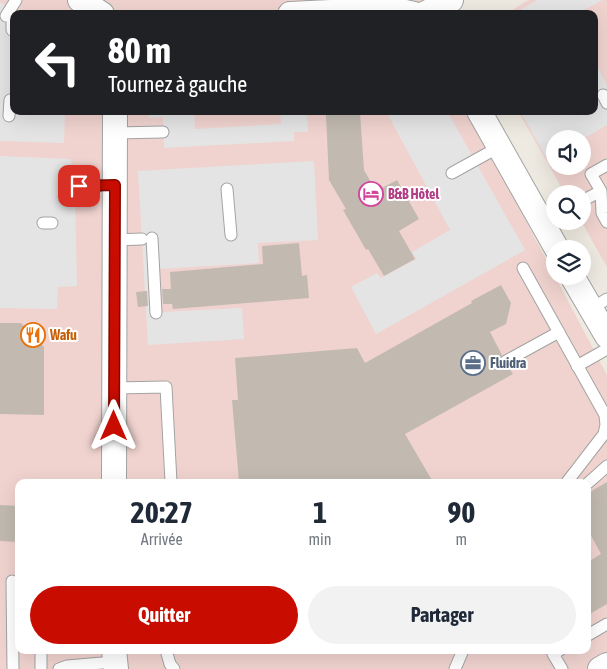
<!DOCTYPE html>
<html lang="fr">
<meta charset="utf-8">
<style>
:root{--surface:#fff;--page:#f2f2f3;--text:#1f2937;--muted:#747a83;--accent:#c80c00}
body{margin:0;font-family:"Asap Condensed",sans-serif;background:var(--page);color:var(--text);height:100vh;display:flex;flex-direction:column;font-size:19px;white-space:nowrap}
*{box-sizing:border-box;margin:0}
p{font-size:16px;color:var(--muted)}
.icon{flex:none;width:28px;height:28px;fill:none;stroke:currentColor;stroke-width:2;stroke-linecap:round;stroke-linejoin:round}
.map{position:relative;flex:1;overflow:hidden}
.sheet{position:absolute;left:15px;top:479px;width:576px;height:175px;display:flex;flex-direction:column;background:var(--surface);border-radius:10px;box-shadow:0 5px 20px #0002}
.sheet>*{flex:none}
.top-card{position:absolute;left:10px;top:10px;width:588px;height:105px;border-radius:10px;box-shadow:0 5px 20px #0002;background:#202124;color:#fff;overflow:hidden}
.controls{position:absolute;left:546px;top:130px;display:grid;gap:10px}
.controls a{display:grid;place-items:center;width:45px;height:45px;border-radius:50%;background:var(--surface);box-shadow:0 5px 20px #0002;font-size:25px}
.pin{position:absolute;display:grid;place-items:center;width:42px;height:42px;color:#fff;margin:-21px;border-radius:10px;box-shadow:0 2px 8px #0006}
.me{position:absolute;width:55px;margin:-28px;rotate:0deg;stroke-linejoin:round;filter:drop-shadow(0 0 4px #0008)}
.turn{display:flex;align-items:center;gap:18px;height:105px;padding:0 15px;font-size:22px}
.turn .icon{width:65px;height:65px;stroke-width:2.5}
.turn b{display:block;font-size:35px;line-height:42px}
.eta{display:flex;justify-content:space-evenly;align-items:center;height:85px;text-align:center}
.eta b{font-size:30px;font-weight:700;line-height:35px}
.primary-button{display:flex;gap:10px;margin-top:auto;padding:10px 15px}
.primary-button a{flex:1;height:58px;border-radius:30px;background:var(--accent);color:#fff;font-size:20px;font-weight:700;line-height:58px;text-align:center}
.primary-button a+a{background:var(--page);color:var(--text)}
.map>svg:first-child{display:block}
.commercial{fill:#f0d3cf;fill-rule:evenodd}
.parking{fill:#e4e4e4}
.building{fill:#c2bab1}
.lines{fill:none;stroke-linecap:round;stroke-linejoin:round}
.service-casing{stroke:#a3a3a3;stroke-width:13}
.minor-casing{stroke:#a3a3a3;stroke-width:26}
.service{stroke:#fff;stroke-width:11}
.minor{stroke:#fff;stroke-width:24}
.route-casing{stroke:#820800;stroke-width:12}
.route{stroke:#c80c00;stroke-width:9}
.labels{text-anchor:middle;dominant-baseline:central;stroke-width:4;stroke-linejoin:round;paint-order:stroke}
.hotel-label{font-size:14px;font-weight:bold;fill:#b23c85;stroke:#fff;text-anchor:start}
.food-label{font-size:14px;font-weight:bold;fill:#c56008;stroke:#fff;text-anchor:start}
.service-label{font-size:14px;font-weight:bold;fill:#4e5e75;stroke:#fff;text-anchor:start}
</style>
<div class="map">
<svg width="607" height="669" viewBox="0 0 607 669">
<rect width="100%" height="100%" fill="#eeeae1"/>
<path class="commercial" d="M0 0H424L415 11 417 14H14V111H468L607 375V669H0ZM19 482H588V650H19Z
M528 0H607V267L581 221H582V194H565L518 111H594V14H506ZM555 139H582V166H555Z"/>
<path class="parking" d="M537 0H603L576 14H514Z
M0 2 19 14H14V111H65L64 143 0 141Z
M594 59 607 86V125L583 139H555V154L547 159 520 111H594Z
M148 111H194L195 129 281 124 280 111H307L308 132H294V141L164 148 163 117 149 118Z
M386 111H447L525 250 376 334 351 287 377 273 381 278 416 259 412 252 450 230Z
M0 156 71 159 75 197 77 286 58 287 57 309 0 308Z
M314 161 318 240 258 243 259 263 159 269 162 312 242 308 244 339 148 345 138 171Z"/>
<path class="building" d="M360 113 364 170 376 191 397 180 419 219 399 231 415 259 384 276 368 249 366 250 343 210 346 209 329 180 326 115Z
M299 243 302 276 307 275 309 298 173 309 172 304H163L162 289H171L170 272 263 264 262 246Z
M501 285 511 303 506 324 490 332 502 355 499 360 500 365 505 368H509L513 374 405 434 433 482H239L232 400H238L235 358 357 348 365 363 472 303 471 301Z
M147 291 148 306 138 307 136 292Z
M0 323H21L44 347V415L0 414Z
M607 482V604L588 615V562L601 554 588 530V493Z
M0 505 19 506V542L0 541Z"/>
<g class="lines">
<defs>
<path id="service" d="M6 16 16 0
M12 30V19
M603 95 607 103
M9 116 10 100
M115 133 163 132
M607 165 591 174 601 191 602 213 607 222
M452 173 499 147
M79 186 115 185
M227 189 231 235
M582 201 601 191
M43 223H52
M152 238 156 313
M114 240 142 239
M523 268 605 415 606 425 604 434 567 482
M591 309 607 299
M506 361 559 332
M577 366 607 349
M114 388 166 387 171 482
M588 483 607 466
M12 581 13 669
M588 635 607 624
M41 650V669
M166 650 170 664 174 669
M560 650 553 654 562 669
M59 669 67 666 114 662
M455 669 463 650"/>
<path id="minor" d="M80 0 102 14
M290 14 392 9 414 14
M424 14 451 0
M479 111 557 249
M572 276 607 336
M114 482 115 111
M114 650 116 669
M600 669 607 665"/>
</defs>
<use href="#service" class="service-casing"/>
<use href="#minor" class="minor-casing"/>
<use href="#service" class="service"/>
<use href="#minor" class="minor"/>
</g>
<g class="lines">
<defs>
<path id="route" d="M79 186 115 185 114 426"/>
</defs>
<use href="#route" class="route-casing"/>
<use href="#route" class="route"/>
</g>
<defs>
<symbol id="hotel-ring" viewBox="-11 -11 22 22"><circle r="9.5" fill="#fff" stroke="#d1479c" stroke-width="1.5"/><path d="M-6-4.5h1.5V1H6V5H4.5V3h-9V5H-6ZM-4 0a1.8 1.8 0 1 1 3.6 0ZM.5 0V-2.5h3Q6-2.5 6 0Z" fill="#d1479c"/></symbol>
<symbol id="restaurant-ring" viewBox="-11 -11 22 22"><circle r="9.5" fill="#fff" stroke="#e8710a" stroke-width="1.5"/><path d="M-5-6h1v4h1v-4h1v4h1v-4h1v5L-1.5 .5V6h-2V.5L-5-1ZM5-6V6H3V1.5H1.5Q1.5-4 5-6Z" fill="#e8710a"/></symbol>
<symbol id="office-ring" viewBox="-11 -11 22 22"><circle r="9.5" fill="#fff" stroke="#5c6f8a" stroke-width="1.5"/><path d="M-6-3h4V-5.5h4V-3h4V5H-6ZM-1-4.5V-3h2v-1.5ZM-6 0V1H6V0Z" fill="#5c6f8a"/></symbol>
</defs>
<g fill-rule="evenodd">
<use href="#hotel-ring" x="357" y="180" width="28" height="28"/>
<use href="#restaurant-ring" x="19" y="321" width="28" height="28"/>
<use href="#office-ring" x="459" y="349" width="28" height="28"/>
</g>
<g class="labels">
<g class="hotel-label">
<text x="388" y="194">B&amp;B Hôtel</text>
</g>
<g class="food-label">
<text x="50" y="335">Wafu</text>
</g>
<g class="service-label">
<text x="490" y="363">Fluidra</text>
</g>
</g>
</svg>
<div class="controls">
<a><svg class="icon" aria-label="sound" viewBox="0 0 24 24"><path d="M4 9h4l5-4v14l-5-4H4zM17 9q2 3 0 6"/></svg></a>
<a><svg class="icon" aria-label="search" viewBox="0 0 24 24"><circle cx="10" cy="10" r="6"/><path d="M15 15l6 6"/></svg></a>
<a><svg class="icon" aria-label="layers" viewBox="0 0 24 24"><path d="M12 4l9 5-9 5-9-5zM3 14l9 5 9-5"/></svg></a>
</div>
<div class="pin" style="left:79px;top:186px;background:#d93025"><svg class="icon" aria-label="arrive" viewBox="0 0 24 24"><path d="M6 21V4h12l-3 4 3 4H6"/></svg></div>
<svg class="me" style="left:114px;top:426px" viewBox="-20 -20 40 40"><path d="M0-17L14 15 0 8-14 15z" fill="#c80c00" stroke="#fff" stroke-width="4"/></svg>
<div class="top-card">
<div class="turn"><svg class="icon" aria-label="left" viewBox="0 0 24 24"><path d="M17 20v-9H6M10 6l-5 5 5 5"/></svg><div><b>80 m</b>Tournez à gauche</div></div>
</div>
<section class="sheet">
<div class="eta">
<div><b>20:27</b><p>Arrivée</p></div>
<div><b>1</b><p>min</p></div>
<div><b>90</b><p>m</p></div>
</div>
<div class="primary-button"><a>Quitter</a><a>Partager</a></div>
</section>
</div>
